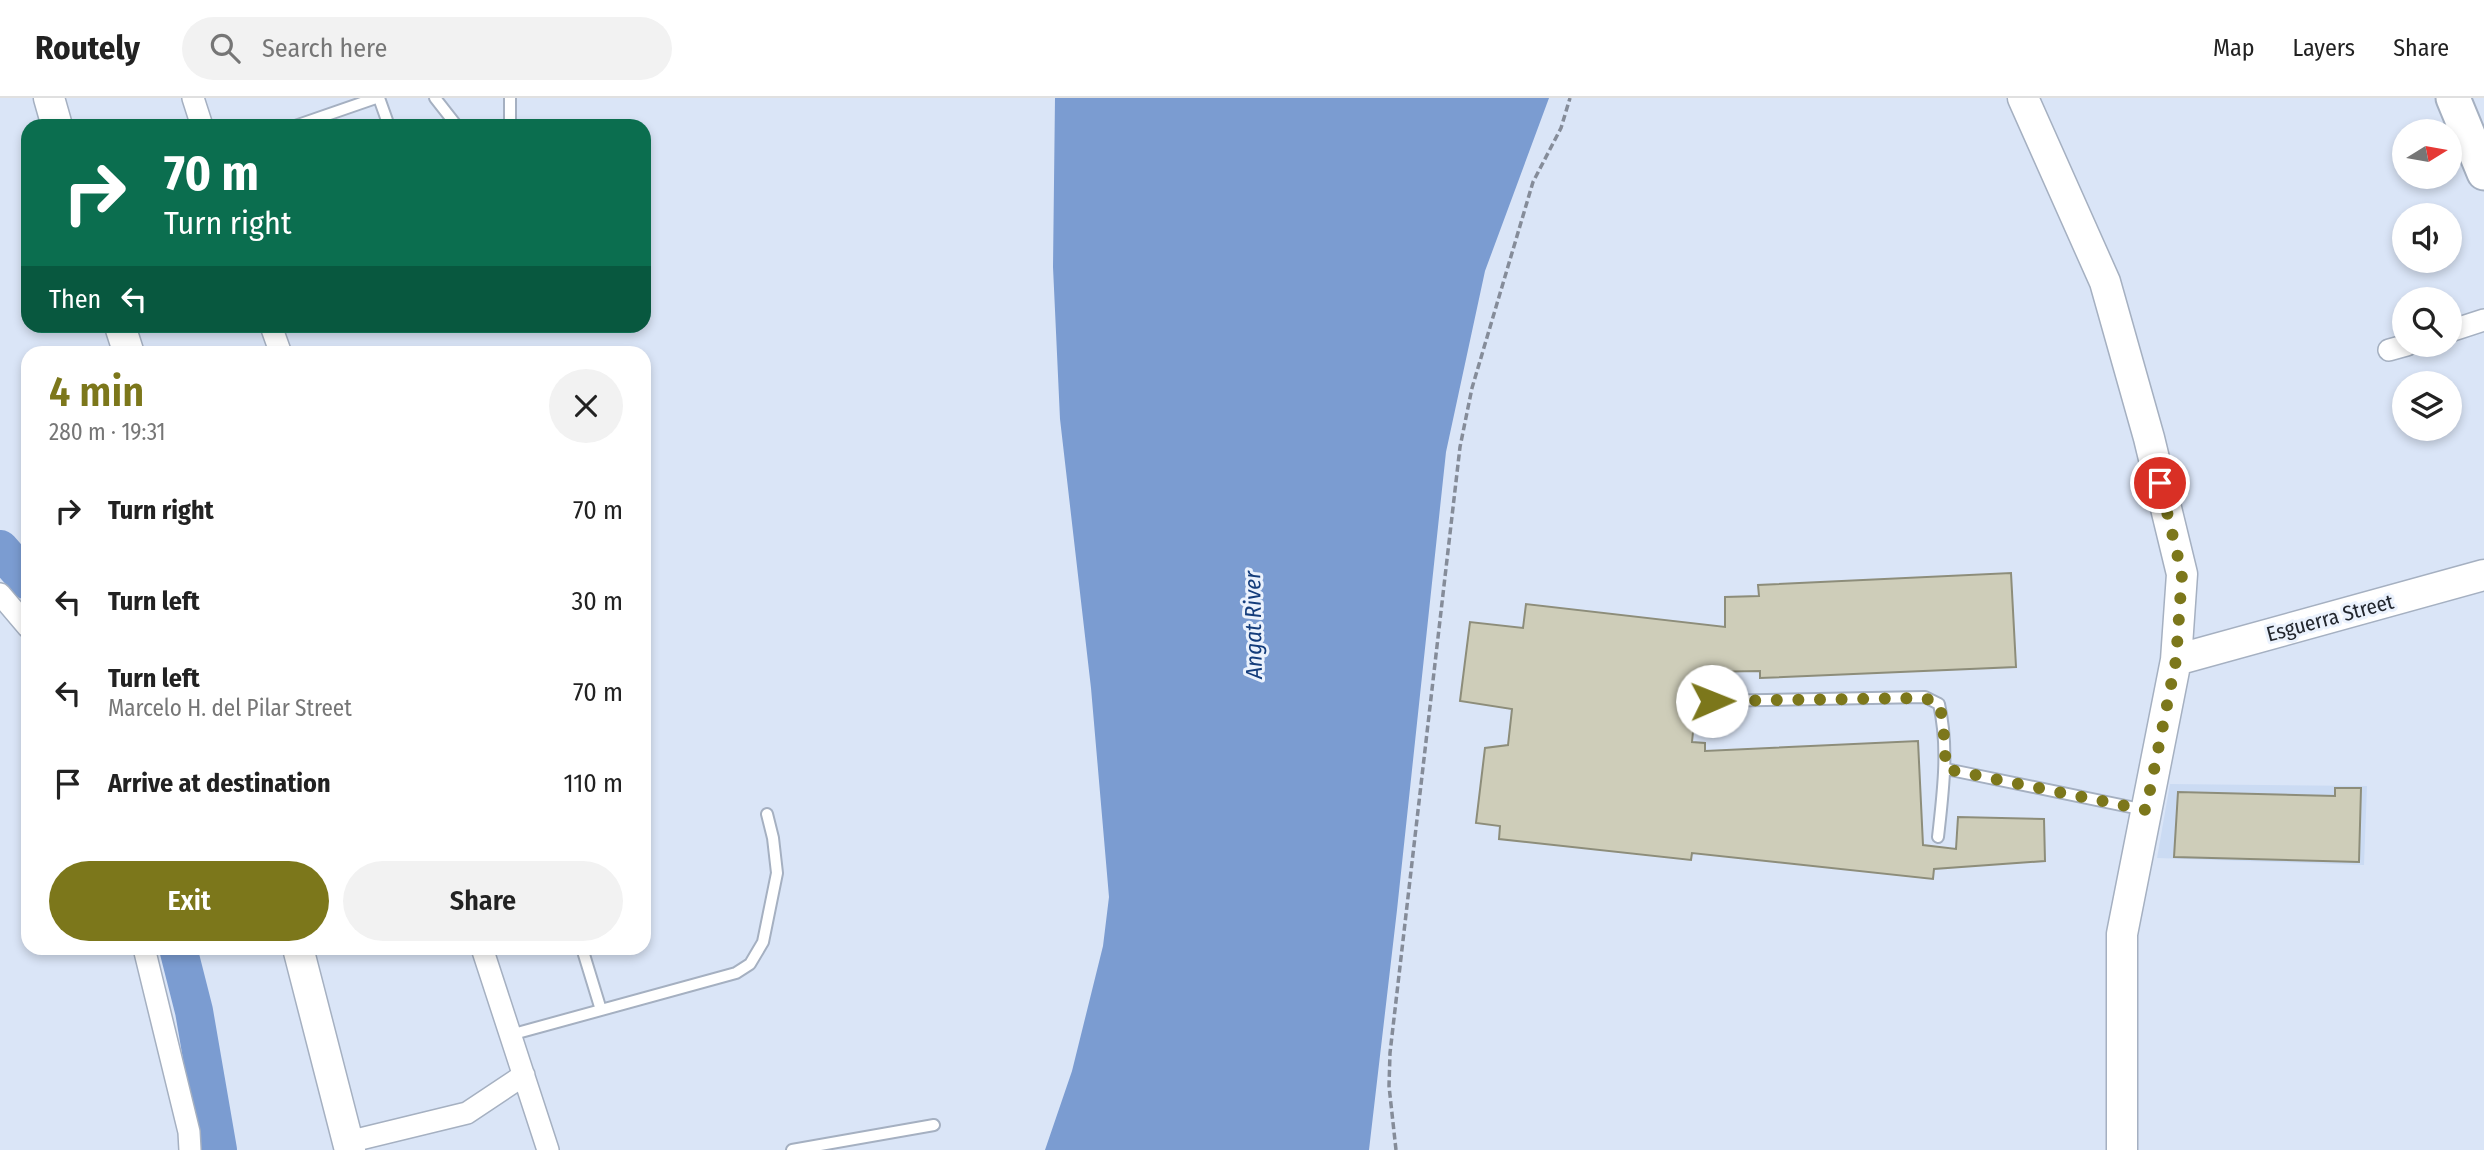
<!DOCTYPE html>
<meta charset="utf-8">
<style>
:root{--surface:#fff;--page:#f2f2f2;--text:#222;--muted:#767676;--line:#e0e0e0;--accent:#7c771b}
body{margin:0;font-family:"Fira Sans Condensed",sans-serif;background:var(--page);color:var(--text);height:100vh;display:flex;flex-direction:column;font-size:26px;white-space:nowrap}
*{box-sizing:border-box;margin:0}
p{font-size:23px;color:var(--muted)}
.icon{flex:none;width:38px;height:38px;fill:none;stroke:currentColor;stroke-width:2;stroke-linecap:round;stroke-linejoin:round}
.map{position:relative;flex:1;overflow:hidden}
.details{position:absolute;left:21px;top:248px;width:630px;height:609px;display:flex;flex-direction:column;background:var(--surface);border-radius:21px;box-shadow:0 4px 10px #0003}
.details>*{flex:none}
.top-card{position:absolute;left:21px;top:21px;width:630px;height:214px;border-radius:21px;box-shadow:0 4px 10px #0003;background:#0b6e4f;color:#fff;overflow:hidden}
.needle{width:46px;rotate:79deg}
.tools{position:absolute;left:2392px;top:21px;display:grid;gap:14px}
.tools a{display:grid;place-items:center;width:70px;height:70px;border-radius:50%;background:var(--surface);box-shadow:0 4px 10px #0003;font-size:35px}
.pin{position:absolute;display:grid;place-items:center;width:60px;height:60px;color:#fff;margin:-30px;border:4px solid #fff;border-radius:50%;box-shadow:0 2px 7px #0007}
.me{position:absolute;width:77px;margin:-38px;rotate:89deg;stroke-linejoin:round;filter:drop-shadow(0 0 5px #0008)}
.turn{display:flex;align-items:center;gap:24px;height:147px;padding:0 28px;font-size:32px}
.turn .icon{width:91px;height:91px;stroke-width:2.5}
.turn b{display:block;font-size:49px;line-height:60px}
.then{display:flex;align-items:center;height:66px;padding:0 28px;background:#0003;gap:14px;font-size:26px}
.round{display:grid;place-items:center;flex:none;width:74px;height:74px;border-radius:37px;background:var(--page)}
.overview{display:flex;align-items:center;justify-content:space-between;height:119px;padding:0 28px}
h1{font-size:42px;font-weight:600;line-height:52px;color:var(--accent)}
.cta{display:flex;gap:14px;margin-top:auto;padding:14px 28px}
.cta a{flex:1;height:80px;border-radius:42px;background:var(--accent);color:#fff;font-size:28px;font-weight:600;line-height:80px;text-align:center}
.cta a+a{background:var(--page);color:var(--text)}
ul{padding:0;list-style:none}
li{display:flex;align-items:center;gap:21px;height:91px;padding:0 28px}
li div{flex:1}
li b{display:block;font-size:26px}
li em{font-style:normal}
header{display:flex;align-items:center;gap:42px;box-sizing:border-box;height:98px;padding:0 35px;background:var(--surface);border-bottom:2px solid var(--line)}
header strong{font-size:33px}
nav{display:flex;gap:38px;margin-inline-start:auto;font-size:24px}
.search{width:490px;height:63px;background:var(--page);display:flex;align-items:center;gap:18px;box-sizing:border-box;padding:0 24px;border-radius:38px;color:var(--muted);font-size:26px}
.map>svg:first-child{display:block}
.built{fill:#cbdbf3}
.water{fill:#7b9cd1}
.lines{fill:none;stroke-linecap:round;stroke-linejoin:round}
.river{stroke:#7b9cd1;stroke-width:38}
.building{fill:#cecdb9;stroke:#8d8d7a;stroke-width:2}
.lane-casing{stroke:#a5b0c1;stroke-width:14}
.street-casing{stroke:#a5b0c1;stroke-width:24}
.secondary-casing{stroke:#a5b0c1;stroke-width:33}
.primary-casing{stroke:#a5b0c1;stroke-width:37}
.path{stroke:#858c99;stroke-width:3.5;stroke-dasharray:7 3.5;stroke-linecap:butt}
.lane{stroke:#fff;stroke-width:10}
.street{stroke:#fff;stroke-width:21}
.secondary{stroke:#fff;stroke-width:30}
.primary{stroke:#fff;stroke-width:33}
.route{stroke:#7c771b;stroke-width:12;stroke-dasharray:0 21.6}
.labels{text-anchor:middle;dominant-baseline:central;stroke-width:6;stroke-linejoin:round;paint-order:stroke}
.street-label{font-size:21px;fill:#22262d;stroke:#ebf2fd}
.water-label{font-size:23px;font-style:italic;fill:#133c7b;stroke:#ebf2fd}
</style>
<header>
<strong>Routely</strong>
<div class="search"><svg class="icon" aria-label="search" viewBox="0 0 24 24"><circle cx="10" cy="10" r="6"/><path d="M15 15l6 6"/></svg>Search here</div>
<nav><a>Map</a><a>Layers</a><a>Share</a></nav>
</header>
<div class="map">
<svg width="2484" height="1052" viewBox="0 0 2484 1052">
<rect width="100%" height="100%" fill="#dae5f7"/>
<path class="built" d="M2170 686 2367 688 2364 767 2157 760Z"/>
<path class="water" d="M1055 0H1549L1485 173 1446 354 1397 812 1369 1052H1045L1072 973 1103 848 1109 799 1091 590 1060 321 1053 169Z"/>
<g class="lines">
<path class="river" d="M0 451 28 483
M178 850 194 913 218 1052"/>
</g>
<path class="building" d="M2011 475 2016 569 1760 580V573L1699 574 1692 644 1705 645V653L1918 643 1923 747 1956 751 1958 719 2044 721 2045 763 1934 771 1933 781 1692 755 1691 762 1499 741 1500 728 1476 725 1485 650 1508 647 1512 611 1460 603 1470 524 1523 530 1526 506 1725 529V499L1759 498 1758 487Z
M2335 690H2361L2359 764 2174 759 2178 694 2335 698Z"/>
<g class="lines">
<defs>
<path id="lane" d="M379 0 389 28
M435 0 457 28
M510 0V28
M295 28 376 0
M1711 603 1925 599 1939 606C1949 650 1943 694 1938 739
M1946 671 2145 712
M582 850 601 912
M510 937 736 875 750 866 763 844 777 775 773 740 767 716
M792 1052 934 1027"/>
<path id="street" d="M193 0 202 28
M271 228 281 256
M2450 233 2484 222
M2389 252 2407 247
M0 496 28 529
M144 850 189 1034 190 1052
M482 850 548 1052
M348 1044 467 1015 524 977"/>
<path id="secondary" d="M49 0 57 28
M2023 0 2105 184 2149 340 2182 476 2176 562 2122 836V1052
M120 228 129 256
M2176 562 2484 477
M298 850 350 1052"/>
<path id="primary" d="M2453 0 2484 75"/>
</defs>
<use href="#lane" class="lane-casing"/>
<use href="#street" class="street-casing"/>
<use href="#secondary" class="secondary-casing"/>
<use href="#primary" class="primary-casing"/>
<path class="path" d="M1396 1052 1389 988 1390 955 1460 349 1472 290 1533 84 1561 30 1570 0"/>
<use href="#lane" class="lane"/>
<use href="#street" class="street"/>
<use href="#secondary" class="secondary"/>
<use href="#primary" class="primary"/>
</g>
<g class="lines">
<path class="route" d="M1712 603 1925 600 1939 606 1943 623 1946 671 2146 712 2176 562 2182 476 2160 385"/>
</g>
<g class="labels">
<g class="street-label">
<text transform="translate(2330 520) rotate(-15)">Esguerra Street</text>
</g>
<g class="water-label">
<text transform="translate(1253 527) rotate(-91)">Angat River</text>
</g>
</g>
</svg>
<div class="tools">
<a><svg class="needle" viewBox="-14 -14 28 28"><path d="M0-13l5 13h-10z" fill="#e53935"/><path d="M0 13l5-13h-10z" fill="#767676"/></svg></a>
<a><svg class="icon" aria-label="sound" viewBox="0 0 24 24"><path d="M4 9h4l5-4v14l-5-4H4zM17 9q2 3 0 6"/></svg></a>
<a><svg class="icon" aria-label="search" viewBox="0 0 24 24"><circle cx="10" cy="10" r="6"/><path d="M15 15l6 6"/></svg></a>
<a><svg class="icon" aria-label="layers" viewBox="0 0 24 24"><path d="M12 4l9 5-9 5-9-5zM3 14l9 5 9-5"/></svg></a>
</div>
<div class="pin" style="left:2160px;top:385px;background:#d93025"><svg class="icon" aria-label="arrive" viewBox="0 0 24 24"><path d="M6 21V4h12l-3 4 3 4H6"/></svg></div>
<svg class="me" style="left:1712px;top:603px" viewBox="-20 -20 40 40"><circle r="19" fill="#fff"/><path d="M0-13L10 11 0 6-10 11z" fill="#7c771b"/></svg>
<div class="top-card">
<div class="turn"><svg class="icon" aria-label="right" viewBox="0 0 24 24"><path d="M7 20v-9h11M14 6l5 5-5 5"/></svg><div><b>70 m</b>Turn right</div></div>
<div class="then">Then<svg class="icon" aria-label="left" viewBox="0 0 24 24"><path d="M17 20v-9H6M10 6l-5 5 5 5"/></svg></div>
</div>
<section class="details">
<div class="overview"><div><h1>4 min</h1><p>280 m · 19:31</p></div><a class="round"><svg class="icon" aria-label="close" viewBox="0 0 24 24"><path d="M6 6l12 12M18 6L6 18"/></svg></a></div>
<ul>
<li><svg class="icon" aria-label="right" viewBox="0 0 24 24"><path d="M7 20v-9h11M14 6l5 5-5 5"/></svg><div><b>Turn right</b></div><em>70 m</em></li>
<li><svg class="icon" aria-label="left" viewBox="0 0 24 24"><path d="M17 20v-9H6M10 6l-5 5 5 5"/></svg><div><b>Turn left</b></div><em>30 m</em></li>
<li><svg class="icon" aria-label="left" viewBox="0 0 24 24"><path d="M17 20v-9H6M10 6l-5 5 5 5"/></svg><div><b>Turn left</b><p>Marcelo H. del Pilar Street</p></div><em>70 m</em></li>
<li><svg class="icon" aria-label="arrive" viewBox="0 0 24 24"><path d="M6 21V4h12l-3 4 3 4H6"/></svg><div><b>Arrive at destination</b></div><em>110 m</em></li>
</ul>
<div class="cta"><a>Exit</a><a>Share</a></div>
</section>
</div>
